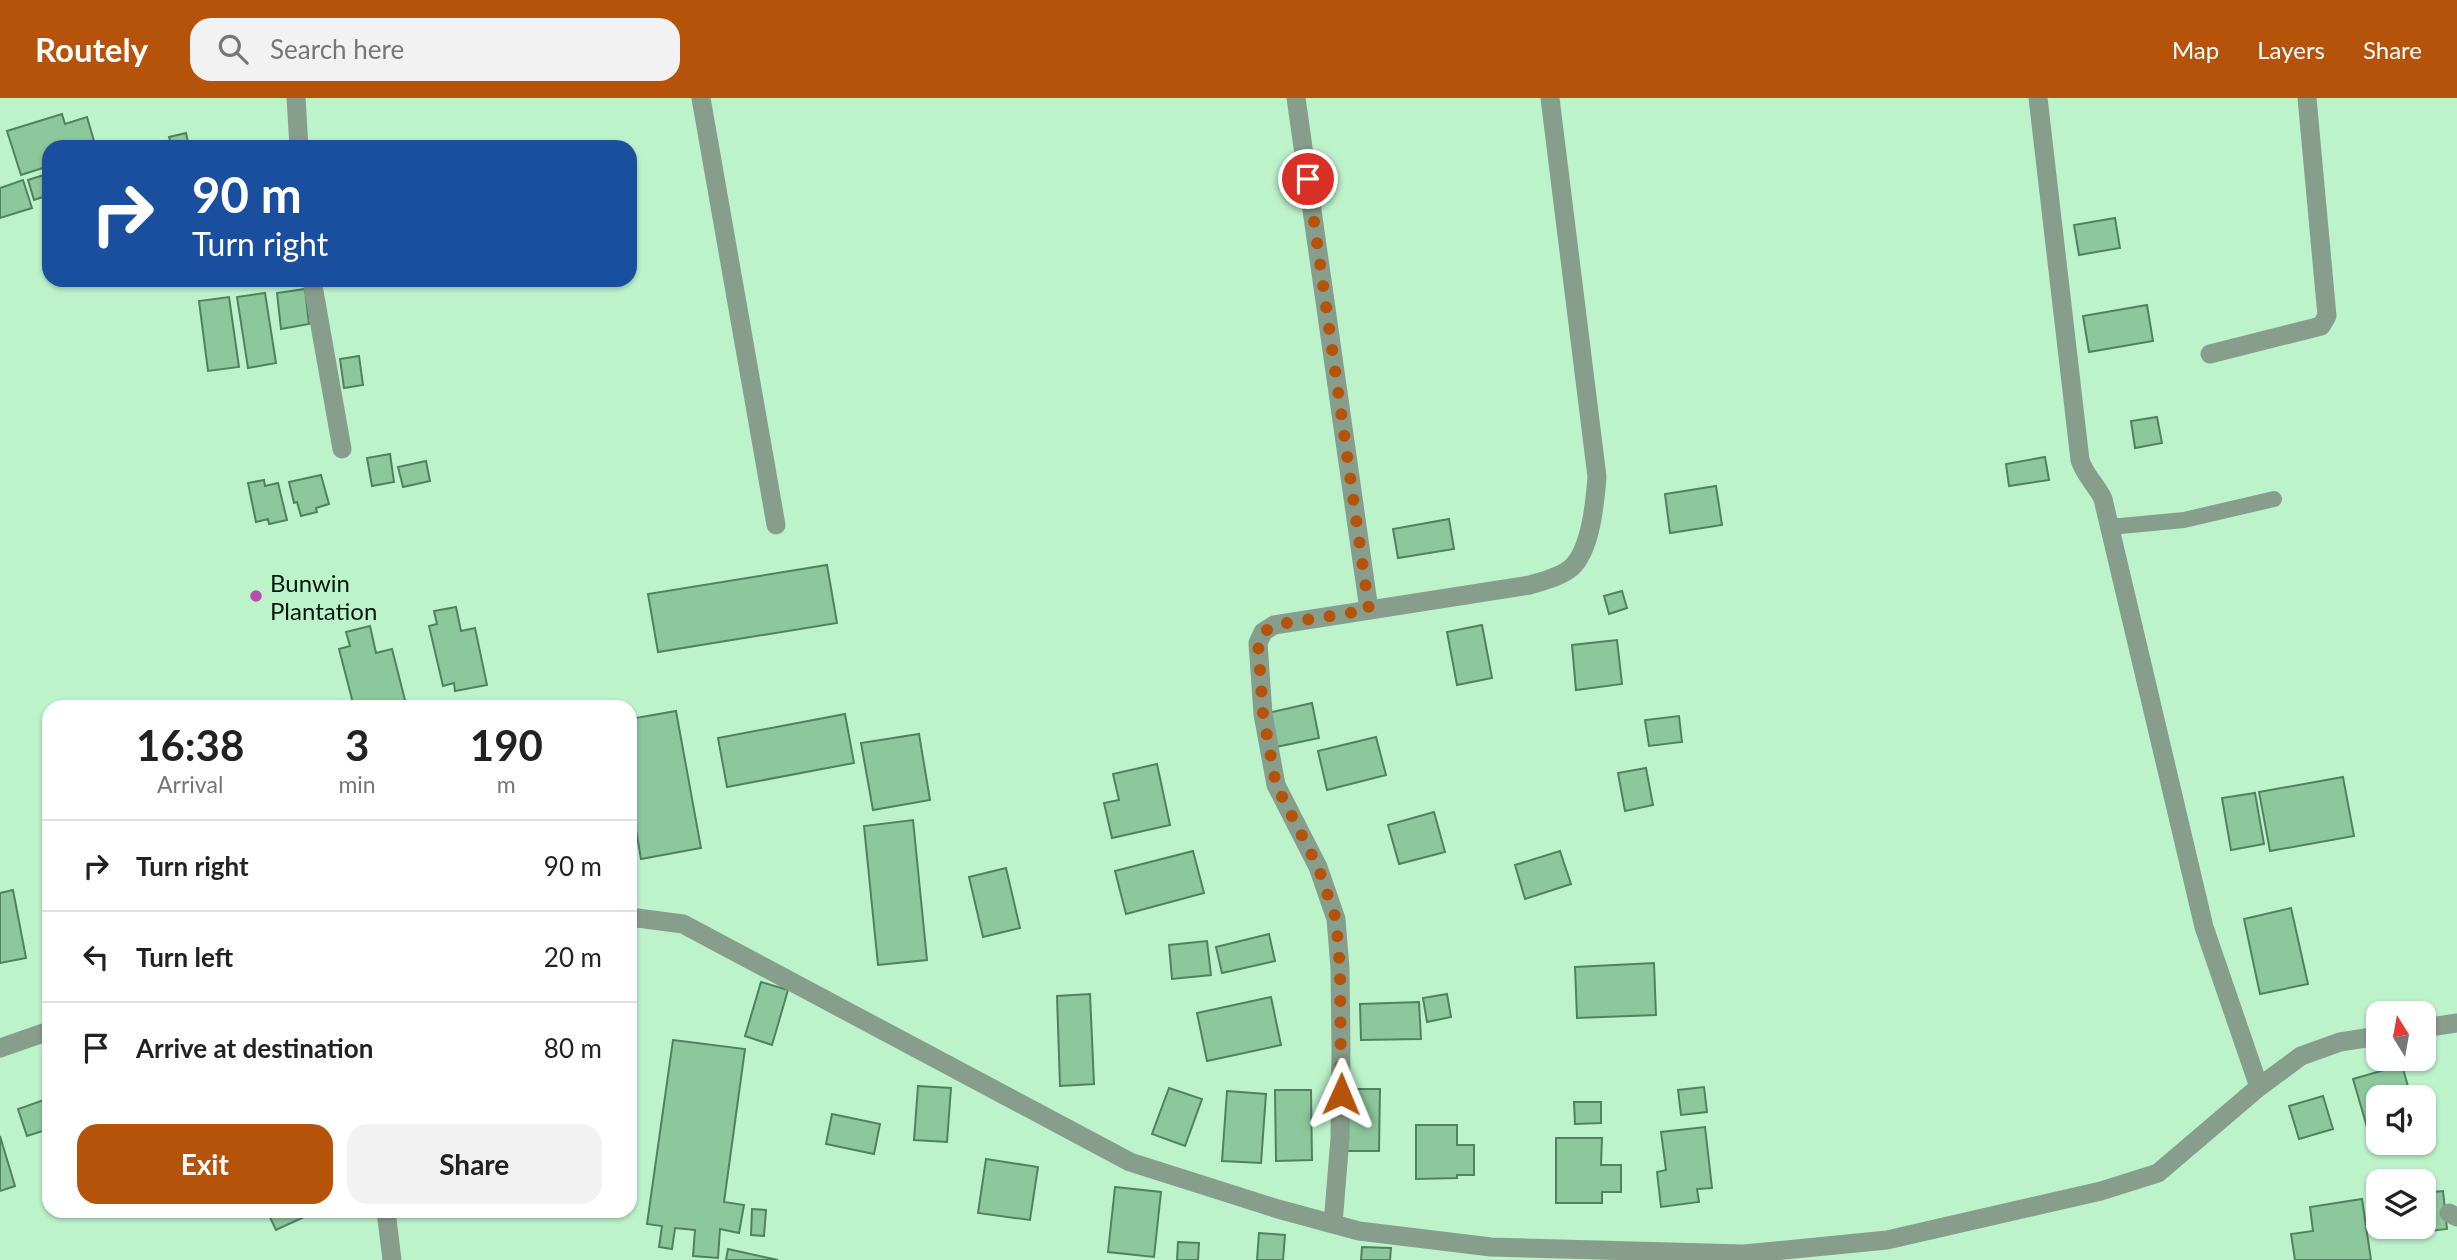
<!DOCTYPE html>
<style>
:root{--surface:#fff;--page:#f2f2f2;--text:#222;--muted:#767676;--line:#e0e0e0;--accent:#b45309}
body{margin:0;font-family:Lato,sans-serif;background:var(--page);color:var(--text);height:100vh;display:flex;flex-direction:column;font-size:26px;white-space:nowrap}
*{box-sizing:border-box;margin:0}
p{font-size:23px;color:var(--muted)}
.icon{flex:none;width:38px;height:38px;fill:none;stroke:currentColor;stroke-width:2;stroke-linecap:round;stroke-linejoin:round}
.map{position:relative;flex:1;overflow:hidden}
.details{position:absolute;left:42px;top:602px;width:595px;height:518px;display:flex;flex-direction:column;background:var(--surface);border-radius:21px;box-shadow:0 2px 5px #0004}
.details>*{flex:none}
.top-card{position:absolute;left:42px;top:42px;width:595px;height:147px;border-radius:21px;box-shadow:0 2px 5px #0004;background:#1a4fa0;color:#fff;overflow:hidden}
.needle{width:46px;rotate:349deg}
.controls{position:absolute;left:2366px;top:903px;display:grid;gap:14px}
.controls a{display:grid;place-items:center;width:70px;height:70px;border-radius:14px;background:var(--surface);box-shadow:0 2px 5px #0004;font-size:35px}
.pin{position:absolute;display:grid;place-items:center;width:60px;height:60px;color:#fff;margin:-30px;border:4px solid #fff;border-radius:50%;box-shadow:0 2px 7px #0007}
.me{position:absolute;width:77px;margin:-38px;rotate:1deg;stroke-linejoin:round;filter:drop-shadow(0 0 5px #0008)}
.turn{display:flex;align-items:center;gap:24px;height:147px;padding:0 35px;font-size:32px}
.turn .icon{width:91px;height:91px;stroke-width:2.5}
.turn b{display:block;font-size:49px;line-height:60px}
.eta{display:flex;justify-content:space-evenly;align-items:center;height:119px;text-align:center}
.eta b{font-size:42px;font-weight:700;line-height:49px}
.action{display:flex;gap:14px;margin-top:auto;padding:14px 35px}
.action a{flex:1;height:80px;border-radius:21px;background:var(--accent);color:#fff;font-size:28px;font-weight:700;line-height:80px;text-align:center}
.action a+a{background:var(--page);color:var(--text)}
ul{padding:0;list-style:none}
li{display:flex;align-items:center;gap:21px;height:91px;padding:0 35px;border-top:2px solid var(--line)}
li div{flex:1}
li b{display:block;font-size:26px}
li em{font-style:normal}
header{display:flex;align-items:center;gap:42px;box-sizing:border-box;height:98px;padding:0 35px;background:var(--accent);color:#fff}
header strong{font-size:33px}
nav{display:flex;gap:38px;margin-inline-start:auto;font-size:24px}
.search{width:490px;height:63px;background:var(--page);display:flex;align-items:center;gap:18px;box-sizing:border-box;padding:0 24px;border-radius:21px;color:var(--muted);font-size:26px}
.map>svg:first-child{display:block}
.building{fill:#8cc89c;stroke:#51825f;stroke-width:2}
.lines{fill:none;stroke-linecap:round;stroke-linejoin:round}
.service{stroke:#889e8d;stroke-width:16}
.minor{stroke:#889e8d;stroke-width:19}
.route{stroke:#b45309;stroke-width:12;stroke-dasharray:0 21.6}
.poi-dot{fill:#b94dad;stroke:#bdf3cb;stroke-width:2.5}
.labels{text-anchor:middle;dominant-baseline:central;stroke-width:5;stroke-linejoin:round;paint-order:stroke}
.poi-label{font-size:24px;fill:#05180b;stroke:#bdf3cb;text-anchor:start}
</style>
<header>
<strong>Routely</strong>
<div class="search"><svg class="icon" aria-label="search" viewBox="0 0 24 24"><circle cx="10" cy="10" r="6"/><path d="M15 15l6 6"/></svg>Search here</div>
<nav><a>Map</a><a>Layers</a><a>Share</a></nav>
</header>
<div class="map">
<svg width="2457" height="1162" viewBox="0 0 2457 1162">
<rect width="100%" height="100%" fill="#bdf3cb"/>
<path class="building" d="M62 16 65 26 87 19 94 43 74 49H49V68L21 77 7 33Z
M186 35 189 49H172L169 39Z
M49 72V97L34 102 28 82 47 76 46 73Z
M23 82 32 110 0 120V90Z
M2115 120 2120 150 2079 157 2074 127Z
M305 191 309 226 281 231 277 195Z
M265 195 276 265 248 270 237 199Z
M229 199 239 269 208 273 199 203Z
M2147 207 2153 243 2089 254 2083 218Z
M359 258 363 287 344 290 340 261Z
M2157 319 2162 345 2135 350 2131 323Z
M390 356 394 384 372 388 367 360Z
M2045 359 2049 382 2009 388 2006 366Z
M426 363 430 383 403 389 398 369Z
M321 377 329 406 316 410 317 414 301 418 297 404 294 405 289 384Z
M264 382 265 388 278 385 287 422 269 426 268 421 256 424 248 385Z
M1716 388 1722 427 1670 435 1665 396Z
M1449 421 1454 451 1398 460 1393 431Z
M827 467 837 525 658 554 648 496Z
M1622 493 1627 510 1609 516 1604 498Z
M456 509 461 533 475 530 487 587 455 593 454 585 443 588 429 528 437 526 434 513Z
M1482 527 1492 580 1457 587 1447 534Z
M370 528 376 555 392 551 406 606 396 609H354L339 551 350 548 346 534Z
M1617 542 1622 586 1576 592 1572 547Z
M1312 605 1319 640 1276 649 1268 615Z
M676 613 701 750 641 761 630 697V621Z
M845 616 854 665 727 689 718 640Z
M1679 618 1682 644 1649 648 1645 622Z
M919 636 930 702 873 712 861 645Z
M1376 639 1386 677 1327 692 1318 653Z
M1157 666 1170 727 1112 740 1104 705 1119 702 1113 676Z
M1646 670 1653 707 1625 713 1618 675Z
M2343 679 2354 738 2270 753 2259 694Z
M2255 695 2264 746 2231 752 2222 700Z
M1434 714 1445 754 1399 766 1388 727Z
M913 722 927 862 878 867 864 728Z
M1193 753 1204 795 1126 816 1115 773Z
M1560 753 1571 786 1525 801 1515 767Z
M1006 770 1020 830 983 839 969 779Z
M13 792 26 860 0 865V795Z
M2291 810 2308 886 2260 896 2244 821Z
M1269 836 1275 863 1222 875 1216 849Z
M1207 843 1211 877 1172 881 1169 847Z
M1654 865 1656 917 1577 920 1575 869Z
M761 884 788 892 772 947 745 938Z
M1090 896 1094 986 1060 988 1057 898Z
M1447 896 1451 919 1427 924 1423 900Z
M1271 899 1281 947 1207 963 1197 915Z
M1419 904 1421 941 1361 942 1360 906Z
M673 942 745 951 724 1104 744 1107 739 1135 720 1131 718 1160 693 1158 695 1132 675 1130 672 1151 659 1149 662 1128 647 1126Z
M2402 967 2411 999H2378V1025L2367 1029 2353 981Z
M918 988 951 990 947 1044 914 1042Z
M1704 989 1707 1014 1681 1017 1678 992Z
M1169 990 1202 1001 1185 1048 1152 1036Z
M1344 991H1380L1379 1053H1344Z
M1275 992H1311L1312 1062 1276 1063Z
M1227 993 1266 996 1261 1065 1222 1063Z
M2323 998 2333 1031 2299 1041 2289 1008Z
M44 1002 49 1016V1031L27 1038 18 1011Z
M1574 1004H1601V1025L1575 1026Z
M832 1016 880 1026 874 1056 826 1046Z
M1416 1027H1457V1047H1474V1077H1457V1080L1416 1081Z
M1705 1029 1712 1090 1697 1091 1699 1104 1661 1109 1657 1074 1666 1072 1661 1034Z
M0 1038 15 1088 0 1093Z
M1556 1040H1602L1601 1067H1621V1094H1602V1105H1556Z
M986 1061 1038 1069 1030 1122 978 1115Z
M1115 1089 1161 1094 1154 1159 1108 1154Z
M2443 1093 2447 1131 2383 1139 2382 1129H2424V1095Z
M2362 1101 2371 1162H2295L2291 1136 2313 1133 2310 1109Z
M752 1111 766 1112 764 1138 751 1137Z
M267 1113H317L276 1132Z
M1259 1135 1285 1137 1283 1162H1257Z
M1178 1144 1199 1145 1198 1162H1177Z
M1362 1149 1391 1150 1390 1162H1361Z
M728 1151 778 1162H726Z"/>
<g class="lines">
<path class="service" d="M2110 429 2184 422 2274 401"/>
<path class="minor" d="M296 0 299 49
M701 0 776 427
M1296 0 1369 512
M2038 0 2080 362C2085 378 2096 386 2103 401L2204 829 2259 989
M312 182 342 351
M2210 256 2321 228 2327 218 2307 0
M630 819 683 826 1130 1064 1278 1111 1359 1133 1491 1149 1744 1156 1887 1142 2101 1093 2158 1075 2259 989 2301 958 2340 944 2378 938
M2424 930 2457 925
M0 950 49 933
M386 1113 392 1162
M2449 1115 2457 1119
M1333 1126 1340 1040 1341 951 1340 870 1336 821 1318 769 1276 687 1263 616 1258 545 1263 534 1274 527 1530 487C1543 483 1560 479 1571 470 1591 452 1595 404 1597 379L1550 0"/>
</g>
<g class="lines">
<path class="route" d="M1308 81 1369 512 1274 527 1264 534 1258 545 1263 616 1276 687 1318 769 1336 821 1340 870 1341 996"/>
</g>
<circle class="poi-dot" cx="256" cy="498" r="7"/>
<g class="labels">
<g class="poi-label">
<text x="270" y="484">Bunwin<tspan x="270" dy="28">Plantation</tspan></text>
</g>
</g>
</svg>
<div class="controls">
<a><svg class="needle" viewBox="-14 -14 28 28"><path d="M0-13l5 13h-10z" fill="#e53935"/><path d="M0 13l5-13h-10z" fill="#767676"/></svg></a>
<a><svg class="icon" aria-label="sound" viewBox="0 0 24 24"><path d="M4 9h4l5-4v14l-5-4H4zM17 9q2 3 0 6"/></svg></a>
<a><svg class="icon" aria-label="layers" viewBox="0 0 24 24"><path d="M12 4l9 5-9 5-9-5zM3 14l9 5 9-5"/></svg></a>
</div>
<div class="pin" style="left:1308px;top:81px;background:#d93025"><svg class="icon" aria-label="arrive" viewBox="0 0 24 24"><path d="M6 21V4h12l-3 4 3 4H6"/></svg></div>
<svg class="me" style="left:1341px;top:996px" viewBox="-20 -20 40 40"><path d="M0-17L14 15 0 8-14 15z" fill="#b45309" stroke="#fff" stroke-width="4"/></svg>
<div class="top-card">
<div class="turn"><svg class="icon" aria-label="right" viewBox="0 0 24 24"><path d="M7 20v-9h11M14 6l5 5-5 5"/></svg><div><b>90 m</b>Turn right</div></div>
</div>
<section class="details">
<div class="eta">
<div><b>16:38</b><p>Arrival</p></div>
<div><b>3</b><p>min</p></div>
<div><b>190</b><p>m</p></div>
</div>
<ul>
<li><svg class="icon" aria-label="right" viewBox="0 0 24 24"><path d="M7 20v-9h11M14 6l5 5-5 5"/></svg><div><b>Turn right</b></div><em>90 m</em></li>
<li><svg class="icon" aria-label="left" viewBox="0 0 24 24"><path d="M17 20v-9H6M10 6l-5 5 5 5"/></svg><div><b>Turn left</b></div><em>20 m</em></li>
<li><svg class="icon" aria-label="arrive" viewBox="0 0 24 24"><path d="M6 21V4h12l-3 4 3 4H6"/></svg><div><b>Arrive at destination</b></div><em>80 m</em></li>
</ul>
<div class="action"><a>Exit</a><a>Share</a></div>
</section>
</div>
